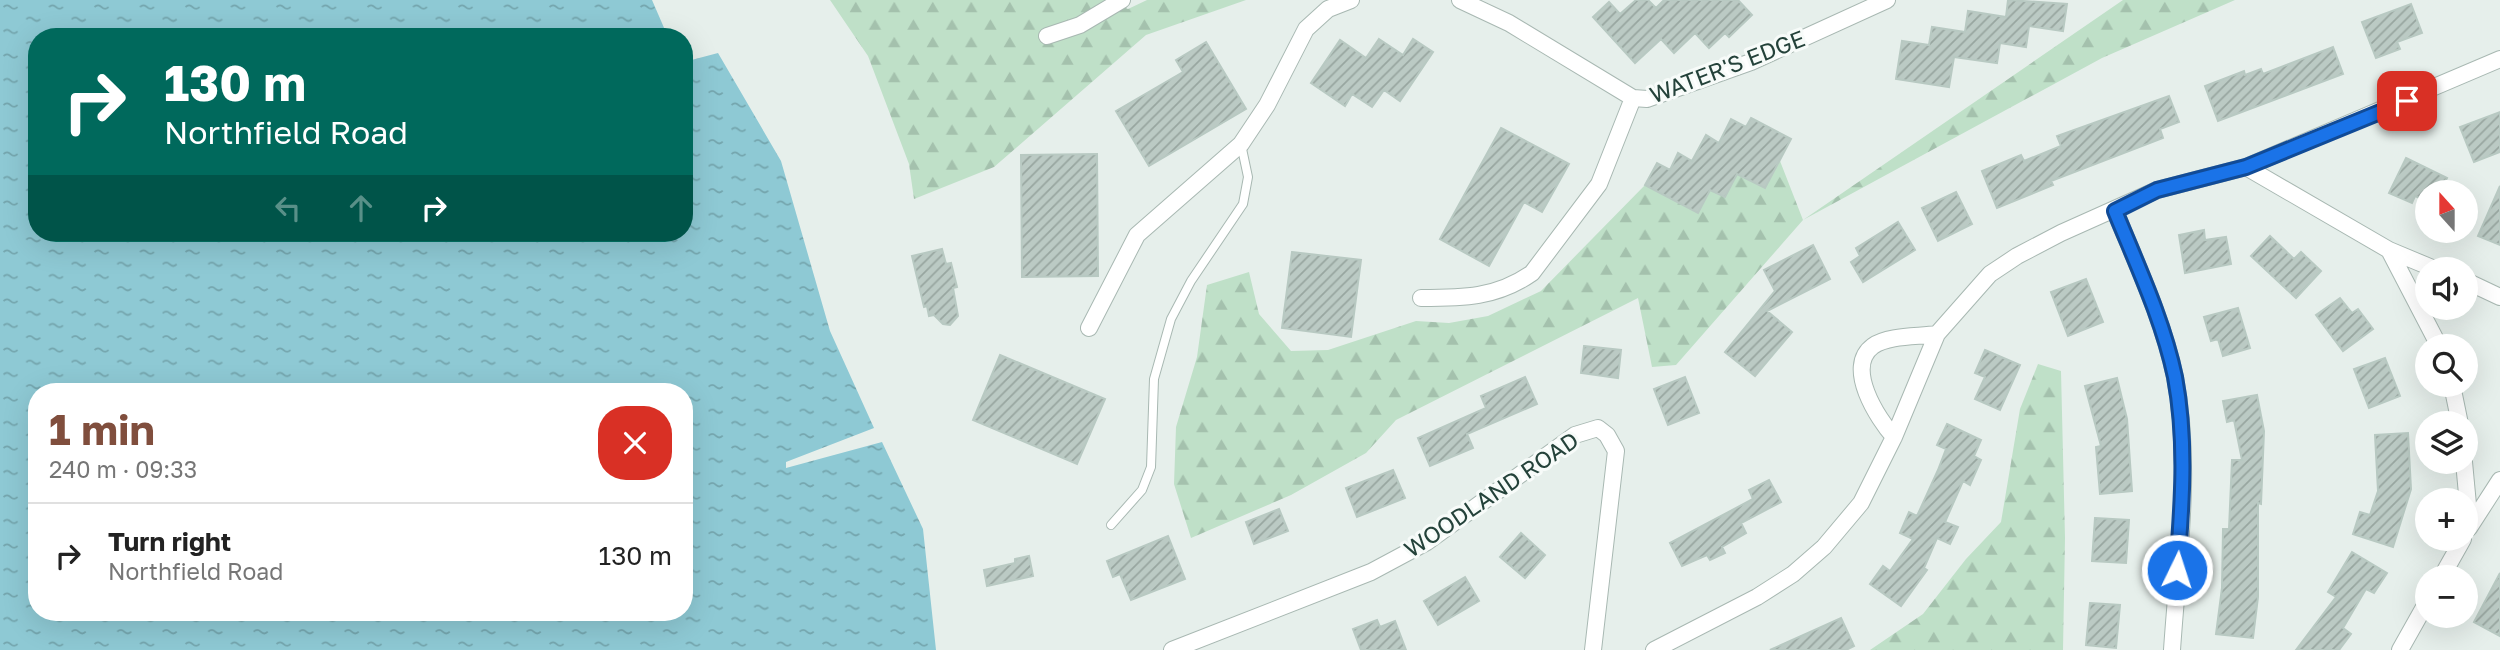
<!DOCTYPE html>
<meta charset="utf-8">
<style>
:root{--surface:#fff;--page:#f2f2f2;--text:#222;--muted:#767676;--line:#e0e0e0;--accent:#804e3d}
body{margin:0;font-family:"Golos Text",sans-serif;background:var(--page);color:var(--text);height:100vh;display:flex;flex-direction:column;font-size:26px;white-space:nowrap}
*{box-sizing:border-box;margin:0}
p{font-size:23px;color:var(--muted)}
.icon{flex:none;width:38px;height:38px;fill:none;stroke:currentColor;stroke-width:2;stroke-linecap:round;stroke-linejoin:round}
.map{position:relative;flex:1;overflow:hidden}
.side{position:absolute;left:28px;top:383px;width:665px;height:238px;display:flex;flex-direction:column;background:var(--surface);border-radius:28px;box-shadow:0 7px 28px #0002}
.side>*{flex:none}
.hud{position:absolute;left:28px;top:28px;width:665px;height:214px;border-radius:28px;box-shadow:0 7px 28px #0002;background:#00695c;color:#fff;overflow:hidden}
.needle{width:46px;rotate:339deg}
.fabs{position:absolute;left:2415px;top:180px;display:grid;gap:14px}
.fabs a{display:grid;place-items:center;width:63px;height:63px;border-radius:50%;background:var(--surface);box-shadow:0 7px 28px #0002;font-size:35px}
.pin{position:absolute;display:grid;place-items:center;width:60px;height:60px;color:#fff;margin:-30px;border-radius:14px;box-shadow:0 4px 10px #0006}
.me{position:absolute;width:77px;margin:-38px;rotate:4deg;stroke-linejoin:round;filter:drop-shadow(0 0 5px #0008)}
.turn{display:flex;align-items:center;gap:24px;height:147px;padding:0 21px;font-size:32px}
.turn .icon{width:91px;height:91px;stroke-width:2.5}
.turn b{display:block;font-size:49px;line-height:60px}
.lanes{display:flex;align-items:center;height:66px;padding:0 21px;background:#0003;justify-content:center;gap:35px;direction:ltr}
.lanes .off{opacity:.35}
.round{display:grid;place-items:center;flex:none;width:74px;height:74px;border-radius:28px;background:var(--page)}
.headline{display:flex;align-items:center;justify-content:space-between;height:119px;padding:0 21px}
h1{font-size:42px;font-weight:700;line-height:52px;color:var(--accent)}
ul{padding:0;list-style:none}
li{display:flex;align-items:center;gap:21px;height:105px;padding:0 21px;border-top:2px solid var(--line)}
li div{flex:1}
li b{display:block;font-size:26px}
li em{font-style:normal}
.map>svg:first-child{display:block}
.forest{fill:url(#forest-firs)}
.water{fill:url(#water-ripples);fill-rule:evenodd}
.building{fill:url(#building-hatch);stroke:#b8c9c2;stroke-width:2}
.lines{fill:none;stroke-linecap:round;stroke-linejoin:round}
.lane-casing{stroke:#a8b8b2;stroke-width:10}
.street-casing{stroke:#a8b8b2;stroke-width:18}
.lane{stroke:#fff;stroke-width:8}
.street{stroke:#fff;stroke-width:16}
.route-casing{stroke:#114b97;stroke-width:18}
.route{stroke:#1a73e8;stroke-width:12}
.labels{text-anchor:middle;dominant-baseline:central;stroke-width:6;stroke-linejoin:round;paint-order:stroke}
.street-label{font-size:23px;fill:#24423a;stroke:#f7fbf9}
</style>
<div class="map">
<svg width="2500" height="650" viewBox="0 0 2500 650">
<defs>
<pattern id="forest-firs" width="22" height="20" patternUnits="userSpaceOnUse" patternTransform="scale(1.75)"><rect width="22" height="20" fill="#bfe0c8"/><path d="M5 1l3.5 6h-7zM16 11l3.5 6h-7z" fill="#a4c1ad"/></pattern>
<pattern id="water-ripples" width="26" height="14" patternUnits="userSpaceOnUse" patternTransform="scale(1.75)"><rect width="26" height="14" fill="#8ec9d4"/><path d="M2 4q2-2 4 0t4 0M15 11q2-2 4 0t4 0" fill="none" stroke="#74a5ad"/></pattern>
<pattern id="building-hatch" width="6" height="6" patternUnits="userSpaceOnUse" patternTransform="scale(1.75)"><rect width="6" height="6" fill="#bbcac4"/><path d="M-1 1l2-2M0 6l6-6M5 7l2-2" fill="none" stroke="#98a6a0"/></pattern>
</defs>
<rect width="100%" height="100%" fill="#e6efeb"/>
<path class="forest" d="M830 0H1108L1128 9 1147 0H1246L1146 35 994 167 914 199 909 164 868 56Z
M2123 0H2235L2102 58 1803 220 1676 365 1652 367 1638 298 1396 420 1366 453 1291 495 1191 538 1174 484 1176 427 1197 357 1207 285 1249 272 1259 314 1291 351 1328 350 1416 321 1449 323 1488 316 1541 291 1645 185 1698 213 1710 190 1725 197 1737 174 1765 188 1780 161 1803 220Z
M2038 364 2061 371 2065 538 2063 650H1870L1923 614 1966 559 2001 522 2020 409Z"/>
<path class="water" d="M0 0H652L668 37H37V233H684V62L718 53 781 161 830 331 874 428 786 462V468L882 442 923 529 936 650H0ZM37 392H684V612H37Z"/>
<path class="building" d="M1636 0H1648L1656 8 1664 0H1738L1752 15 1729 37 1725 33 1709 48 1695 33 1674 53 1661 39 1635 63 1593 17 1609 2 1620 14Z
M2008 0 2067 4 2063 31 2029 26 2026 47 2000 43 1997 63 1954 57 1949 87 1896 79 1902 41 1929 45 1932 27 1965 32 1968 11 2006 17Z
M2411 4 2422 33 2397 42 2400 49 2376 58 2362 22Z
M1379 39 1403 55 1413 39 1433 52 1400 101 1384 90 1372 107 1352 94 1345 106 1311 83 1340 40 1366 58Z
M1206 42 1246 109 1149 166 1116 111 1183 72 1176 60Z
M2333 47 2343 74 2218 121 2205 86 2244 71 2245 75 2261 69 2263 74Z
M2169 96 2179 122 2160 129 2163 138 2051 181 2053 185 1997 208 1982 171 2021 155 2024 161 2061 146 2057 136Z
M2500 112V152L2474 162 2460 127Z
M1751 118 1791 139 1765 188 1737 174 1725 197 1710 190 1698 213 1645 185 1657 163 1670 170 1678 153 1692 161 1706 135 1719 143 1731 119 1746 127Z
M1501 128 1569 164 1542 212 1524 202 1489 266 1440 239Z
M1097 154 1098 276 1022 277 1021 155Z
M2406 158 2447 178 2440 192H2427V201L2415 196 2412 203 2389 193Z
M2500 186V245L2478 236Z
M1956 192 1972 224 1938 241 1922 208Z
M1898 222 1915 250 1863 282 1851 262 1860 256 1856 248Z
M2204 230 2205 240 2226 237 2231 264 2185 273 2179 235Z
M2270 236 2294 259 2301 252 2321 271 2296 298 2251 256Z
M1813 245 1830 279 1767 311 1792 332 1755 376 1725 352 1775 291 1764 270Z
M942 249 946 264 951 263 957 287 953 288 958 316 950 325 943 324 934 315 929 316 927 306 924 307 912 256Z
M1292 252 1361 260 1351 337 1282 328Z
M2086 279 2103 322 2068 336 2051 292Z
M2340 298 2352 313 2358 309 2373 329 2343 351 2316 315Z
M2238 308 2250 348 2223 356 2218 339 2211 341 2204 317Z
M1584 346 1621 350 1618 378 1581 373Z
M1985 350 2020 365 2000 410 1975 399 1985 377 1975 373Z
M1000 355 1105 399 1077 464 973 420Z
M2385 358 2400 396 2369 408 2354 369Z
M1525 377 1537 404 1467 434 1473 448 1430 466 1418 438 1486 408 1481 396Z
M1685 377 1699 413 1668 425 1654 389Z
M2117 378 2127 419 2132 491 2100 494 2096 447 2101 446 2085 386Z
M2257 395 2264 431 2261 504 2258 503V597L2253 638 2216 634 2222 588 2223 529H2229L2232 460H2242L2234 420 2227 422 2223 401Z
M1947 424 1981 440 1974 456 1981 460 1970 485 1963 481 1945 522 1958 527 1950 544 1937 538 1924 568 1927 570 1901 606 1870 584 1883 566 1890 571 1913 539 1900 533 1909 512 1917 516 1938 470 1946 449 1937 445Z
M2408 433 2411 489 2393 547 2353 534 2360 512 2370 515 2378 491 2375 435Z
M1393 470 1405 498 1357 517 1346 488Z
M1769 480 1781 502 1741 523 1746 533 1722 547 1725 553 1710 560 1707 555 1682 566 1670 543 1753 499 1749 490Z
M1279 509 1288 531 1254 544 1246 522Z
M2095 518 2129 520 2126 563 2092 561Z
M1521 533 1545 555 1525 578 1500 557Z
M1168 536 1185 579 1131 600 1120 574 1113 577 1107 561Z
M2352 552 2387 573 2374 593 2366 589 2343 628 2351 634 2339 650H2296L2336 597 2328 592Z
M1029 556 1033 576 987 586 984 570 1015 563V559Z
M2500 573V636L2474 622Z
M1465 577 1479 601 1438 625 1424 601Z
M2090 603 2120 605 2116 648 2086 645Z
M1841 618 1854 646 1846 650H1770Z
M1377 620 1380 627 1395 621 1406 650H1361L1353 629Z"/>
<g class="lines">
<defs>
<path id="lane" d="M1111 525 1142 490 1151 467 1154 379 1171 319 1191 281 1243 204 1248 177 1241 144"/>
<path id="street" d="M1460 0 1509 23 1633 98 1647 99 1751 62 1887 0
M1047 36 1080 25 1122 0
M2246 167 2500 59
M2115 211C2137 265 2163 320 2175 377 2192 466 2178 560 2172 650
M2389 250 2439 346
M2466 281 2500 297
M1421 298C1463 298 1496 298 1532 273L1599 184 1633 98
M1089 328 1137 235 1241 144 1267 105 1306 29 1328 9 1351 0
M2452 385 2460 424
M1894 437C1878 419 1844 367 1873 346 1889 335 1919 337 1937 334
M2464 462 2470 526
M2469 528 2500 480
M2441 578 2463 539
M1172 650 1371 572 1427 542 1575 435 1598 428 1607 435 1616 451 1593 650
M1654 650 1757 597 1793 574 1824 547 1861 503 1894 437 1937 334 1990 274 2017 256 2061 233 2157 190 2246 167 2389 250 2437 270
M2400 650 2427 602"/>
</defs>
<use href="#lane" class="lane-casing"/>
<use href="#street" class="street-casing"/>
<use href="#lane" class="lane"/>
<use href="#street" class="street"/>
</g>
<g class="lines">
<defs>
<path id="route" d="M2177 570C2182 506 2187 441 2175 377 2163 320 2137 265 2115 211L2157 190 2246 167 2407 101"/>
</defs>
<use href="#route" class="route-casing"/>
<use href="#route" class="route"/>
</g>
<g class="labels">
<g class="street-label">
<text transform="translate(1727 66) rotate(-21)">WATER'S EDGE</text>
<text transform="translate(1491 494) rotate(-34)">WOODLAND ROAD</text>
</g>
</g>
</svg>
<div class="fabs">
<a><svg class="needle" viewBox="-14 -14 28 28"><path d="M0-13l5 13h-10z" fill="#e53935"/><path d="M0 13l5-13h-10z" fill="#767676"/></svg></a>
<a><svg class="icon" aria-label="sound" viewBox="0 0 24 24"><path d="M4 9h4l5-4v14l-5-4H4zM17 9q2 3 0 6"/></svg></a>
<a><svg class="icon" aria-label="search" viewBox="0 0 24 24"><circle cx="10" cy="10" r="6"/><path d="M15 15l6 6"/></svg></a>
<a><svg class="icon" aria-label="layers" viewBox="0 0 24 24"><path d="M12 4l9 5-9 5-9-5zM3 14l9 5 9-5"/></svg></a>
<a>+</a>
<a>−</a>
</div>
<div class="pin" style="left:2407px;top:101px;background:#d93025"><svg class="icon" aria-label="arrive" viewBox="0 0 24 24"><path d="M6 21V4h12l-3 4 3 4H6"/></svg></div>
<svg class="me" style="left:2177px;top:570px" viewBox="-20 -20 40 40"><circle r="17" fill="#1a73e8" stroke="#fff" stroke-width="3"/><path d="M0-11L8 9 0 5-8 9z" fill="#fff"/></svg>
<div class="hud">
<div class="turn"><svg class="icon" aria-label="right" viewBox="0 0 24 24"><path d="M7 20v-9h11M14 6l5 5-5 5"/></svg><div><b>130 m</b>Northfield Road</div></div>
<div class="lanes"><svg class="icon off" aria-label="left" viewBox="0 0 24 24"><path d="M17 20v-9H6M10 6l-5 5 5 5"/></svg><svg class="icon off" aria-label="ahead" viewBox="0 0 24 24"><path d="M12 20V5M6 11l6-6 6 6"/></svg><svg class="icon" aria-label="right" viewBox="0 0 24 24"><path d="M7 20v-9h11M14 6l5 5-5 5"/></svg></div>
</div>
<section class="side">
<div class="headline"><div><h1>1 min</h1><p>240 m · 09:33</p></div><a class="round" style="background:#d93025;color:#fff"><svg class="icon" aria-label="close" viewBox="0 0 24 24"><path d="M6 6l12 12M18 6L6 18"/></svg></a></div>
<ul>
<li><svg class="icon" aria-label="right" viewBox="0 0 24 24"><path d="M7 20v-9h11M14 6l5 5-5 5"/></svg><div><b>Turn right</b><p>Northfield Road</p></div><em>130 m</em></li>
</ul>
</section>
</div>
